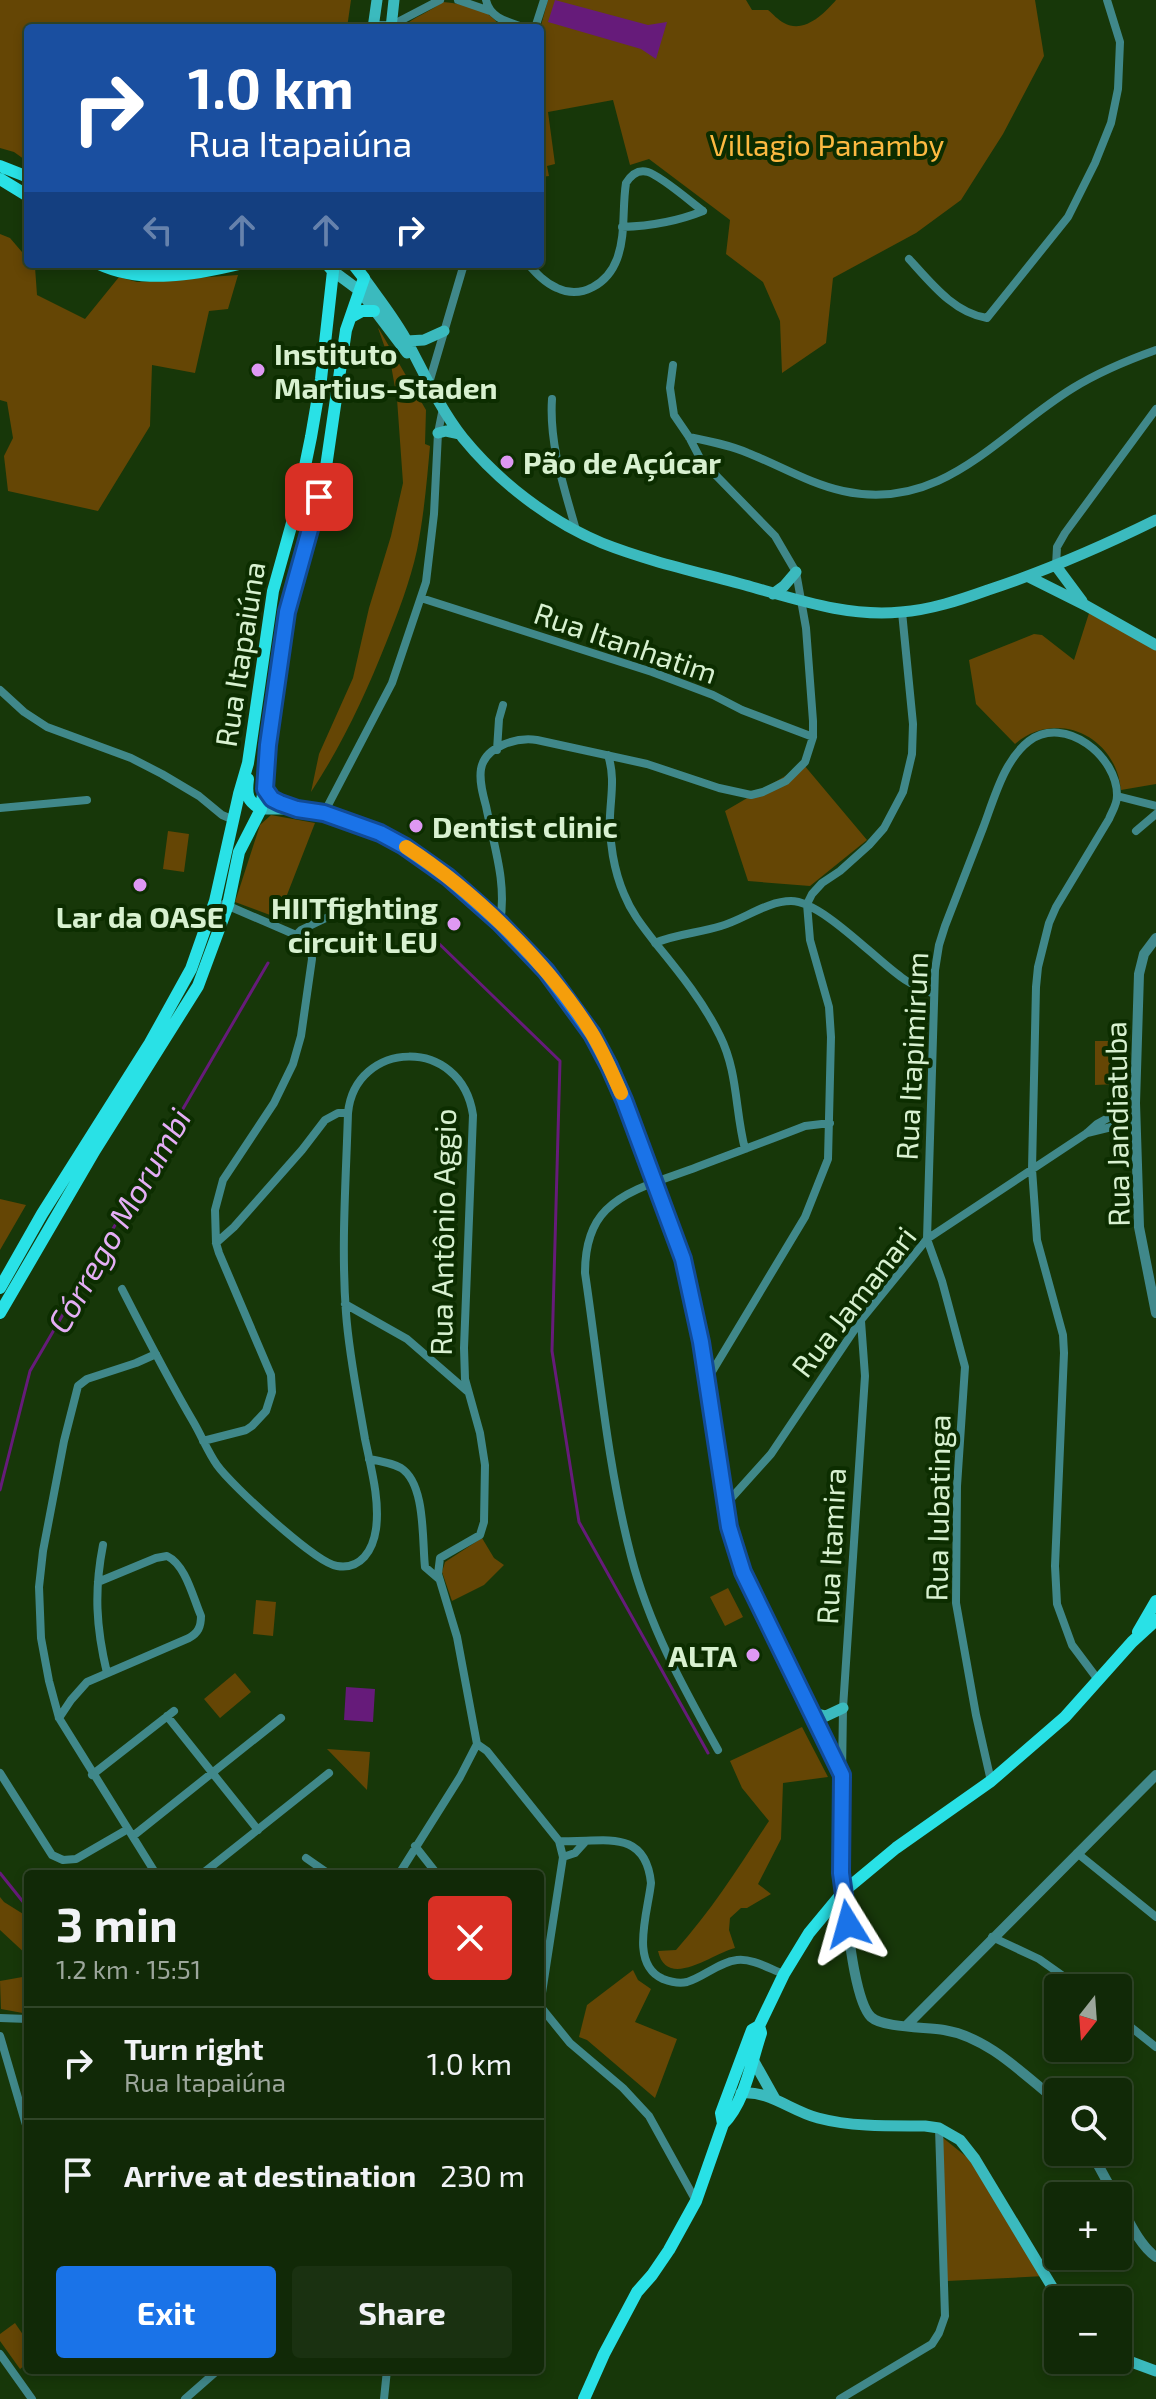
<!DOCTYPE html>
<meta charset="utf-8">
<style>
:root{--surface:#112907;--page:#1a3111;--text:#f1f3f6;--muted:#9ca69b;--line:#304528;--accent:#1a73e8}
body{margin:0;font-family:"Exo 2",sans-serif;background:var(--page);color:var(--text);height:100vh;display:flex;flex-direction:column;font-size:30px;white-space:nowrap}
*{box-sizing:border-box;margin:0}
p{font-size:26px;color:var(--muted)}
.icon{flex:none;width:44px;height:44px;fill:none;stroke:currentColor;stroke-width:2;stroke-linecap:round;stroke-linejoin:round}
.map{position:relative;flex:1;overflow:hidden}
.drawer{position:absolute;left:24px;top:1870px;width:520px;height:504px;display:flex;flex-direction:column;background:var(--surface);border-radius:8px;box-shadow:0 4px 12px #0003,0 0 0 2px var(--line)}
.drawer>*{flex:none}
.banner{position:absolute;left:24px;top:24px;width:520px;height:244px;border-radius:8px;box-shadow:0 4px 12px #0003,0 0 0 2px var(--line);background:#1a4fa0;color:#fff;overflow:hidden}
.needle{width:52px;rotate:197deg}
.tools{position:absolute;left:1044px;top:1974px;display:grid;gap:16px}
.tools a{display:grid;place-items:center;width:88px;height:88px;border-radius:8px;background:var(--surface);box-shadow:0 4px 12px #0003,0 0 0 2px var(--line);font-size:40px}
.pin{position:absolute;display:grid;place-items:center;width:68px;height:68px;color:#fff;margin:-34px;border-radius:16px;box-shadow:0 4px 12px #0006}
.me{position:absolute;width:88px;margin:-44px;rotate:352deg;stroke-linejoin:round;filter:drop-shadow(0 0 6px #0008)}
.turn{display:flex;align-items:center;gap:28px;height:168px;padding:0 32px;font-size:36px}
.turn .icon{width:104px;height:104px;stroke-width:2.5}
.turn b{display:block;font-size:56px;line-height:68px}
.lanes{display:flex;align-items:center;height:76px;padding:0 32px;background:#0003;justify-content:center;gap:40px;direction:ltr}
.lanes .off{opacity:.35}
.round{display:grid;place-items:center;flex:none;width:84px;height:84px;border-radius:8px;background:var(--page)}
.headline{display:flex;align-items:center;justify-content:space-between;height:136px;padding:0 32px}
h1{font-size:48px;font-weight:700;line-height:60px}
.button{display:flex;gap:16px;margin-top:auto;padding:16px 32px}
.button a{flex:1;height:92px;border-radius:8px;background:var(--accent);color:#fff;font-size:32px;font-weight:700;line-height:92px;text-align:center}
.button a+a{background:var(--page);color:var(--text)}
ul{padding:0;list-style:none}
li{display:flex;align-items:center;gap:24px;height:112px;padding:0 32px;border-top:2px solid var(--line)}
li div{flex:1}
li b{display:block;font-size:30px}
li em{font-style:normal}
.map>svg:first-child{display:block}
.green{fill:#654605}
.water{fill:#661b7a}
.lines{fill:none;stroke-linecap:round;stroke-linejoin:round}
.stream{stroke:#661b7a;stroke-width:3}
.minor{stroke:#40888a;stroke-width:8}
.tertiary{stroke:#40888a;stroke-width:10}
.secondary{stroke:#3bbabe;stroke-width:11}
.primary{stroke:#29e1e6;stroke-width:12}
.route-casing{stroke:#114b97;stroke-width:20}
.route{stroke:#1a73e8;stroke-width:14}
.slow{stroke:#f59e0b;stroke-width:14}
.poi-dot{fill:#de98f3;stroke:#0c2d00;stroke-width:3}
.labels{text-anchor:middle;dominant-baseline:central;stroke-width:8;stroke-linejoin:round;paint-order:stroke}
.park-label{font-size:30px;fill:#fcb941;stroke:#0c2d00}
.poi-label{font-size:30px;font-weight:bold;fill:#d8f1d0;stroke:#0c2d00;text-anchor:start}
.street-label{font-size:30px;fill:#d8f1d0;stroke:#0c2d00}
.water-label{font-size:32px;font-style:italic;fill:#e4aef5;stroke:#0c2d00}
</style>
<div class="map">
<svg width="1156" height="2399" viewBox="0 0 1156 2399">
<rect width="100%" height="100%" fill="#173709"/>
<path class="green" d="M0 0H351L347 28H28V162L14 152 0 148Z
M548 0H746L752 10H768C773 14 778 20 784 23 804 34 824 14 836 0H1035L1044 56 1003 134 961 200 916 233 833 278 826 343 782 373 780 321 763 282 726 254 730 220 649 159 630 165 613 100 548 112 555 164 547 166 549 176 541 177 543 200 540 201V29Z
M443 2C469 5 485 6 502 28H401C414 17 429 12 443 2Z
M0 234 10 238 28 259V264L35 267 37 295 85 319 119 277 137 282 238 275 228 309 209 311 195 373 152 365 150 426 98 511 8 491 4 456 13 438 7 402 0 400Z
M378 328 379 329 426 410 425 444 430 446C427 480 424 515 417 550 410 582 398 613 386 643 365 696 342 745 311 792L319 754 353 678 369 608 391 536 403 483 397 399 391 365Z
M1090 610 1156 650V784L1121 790C1120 784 1119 777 1117 772 1101 728 1049 714 1015 744L976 704 969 660 1034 634 1042 635 1074 660Z
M804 765 867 840 810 886 748 881 725 811Z
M271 815 315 823 278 918 235 902 260 825Z
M168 831 189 834 184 872 163 869Z
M1095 1041H1116L1117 1084 1095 1085Z
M0 1199 26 1205 0 1250Z
M482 1538 494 1558 504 1565 484 1585 452 1601 442 1572 445 1562Z
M728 1588 743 1617 725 1626 710 1597Z
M256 1600 276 1602 273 1636 253 1634Z
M235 1673 251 1692 220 1718 204 1699Z
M802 1727 828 1777 783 1783 781 1839 758 1884 771 1894 747 1908H741L730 1918 729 1930 735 1948C715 1952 667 1991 658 1951L676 1950C712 1910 740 1865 769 1821L742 1788 730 1761Z
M327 1749 370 1752 367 1790Z
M0 1897 4 1902 28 1917V1956L0 1930Z
M633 1970 638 1980 651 1989 635 2022 677 2039 655 2098 587 2040 579 2037 587 2005Z
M28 1976V2014L1 2009 0 1981Z
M942 2137 974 2163 1045 2276 947 2281Z
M15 2323 28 2342V2363L20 2369 0 2341V2334Z"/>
<path class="water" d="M555 0 648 25 667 22 656 59 641 49 548 22Z
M346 1687 375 1689 373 1722 344 1720Z"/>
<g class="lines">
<path class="stream" d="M428 933 560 1061 552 1351 579 1522 708 1753
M0 1490 30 1371 268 963
M0 1873 28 1908"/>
<path class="minor" d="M458 0 490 11
M486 0C490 19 509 22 526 28
M373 25H392L440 0
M535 28 544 0
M622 227C651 226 676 222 703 211
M909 259C931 283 954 313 987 318L1068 217 1095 163 1111 123 1118 89 1120 42 1107 0
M528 264C536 273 545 283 557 288 582 300 608 283 617 259 626 235 622 208 626 183 631 175 638 169 648 172 661 176 691 202 703 211
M429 383 464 264
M552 399C549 444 564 487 576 530
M689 437C709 441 729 445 748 453 779 465 810 484 843 491 942 513 998 434 1073 388 1099 372 1128 360 1156 350
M1056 566 1057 547 1065 533 1156 409
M421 598 652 672 713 695 742 710 813 737
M0 690 24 712 47 727 131 758 162 774 199 796 222 815 234 820
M497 750 499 719 503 705
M608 755C615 777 611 794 610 816 609 841 614 871 624 894 632 914 644 928 657 945 680 973 704 1003 720 1036 738 1072 735 1111 745 1149
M1117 796 1156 806
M0 808 87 800
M324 813 392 683 426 582 434 514 438 433 443 408
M1136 831 1156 814
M224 904 296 935 301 930 326 918
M500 923C507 882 494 847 486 806 483 795 479 781 481 769 485 746 517 737 537 740L647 764 719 788 751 795 763 792 786 781 805 762 813 737V721L806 628 796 572 775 536 701 460 689 437 674 415 670 388 673 365
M655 943C676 934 699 933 721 926 743 920 767 901 791 901 821 901 874 958 901 977 911 985 923 989 934 994
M1087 1133 1136 1121
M216 1243 234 1227 302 1150 325 1120 338 1113H348C355 1040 461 1035 473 1115L464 1348 465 1379 480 1433 485 1465 484 1522 480 1535 440 1558 438 1574 457 1637 477 1744 460 1777 399 1874
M122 1289C145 1334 168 1379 194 1423 202 1437 208 1452 217 1465 232 1486 316 1563 337 1566 361 1570 373 1550 376 1529 380 1500 371 1468 365 1439 358 1398 349 1355 346 1313 341 1247 346 1179 348 1113
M345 1304 407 1339 467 1391
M156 1354 136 1363 87 1379 78 1386 64 1441 43 1551 39 1587 41 1638 49 1681 59 1718 156 1874
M707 1380 805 1217 828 1159 831 1037 829 1007 810 940 807 904 812 894 822 883 840 871 869 845 884 828 903 792 912 754 913 724 902 612
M203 1441 246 1430 252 1426 266 1411 272 1392 271 1375 219 1253 216 1243 215 1210 223 1180 274 1103 293 1064 301 1036 312 959 311 949 296 935
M369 1459C380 1461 392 1463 401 1468 426 1484 422 1541 425 1567L439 1579
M726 1504 771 1454 861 1320 927 1239 1087 1133 1097 1124 1135 1103
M103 1545C94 1591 96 1627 107 1673
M167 1716 258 1830
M59 1718 71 1700 87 1682 189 1638C198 1633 201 1627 201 1616 193 1598 186 1565 167 1556L156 1558 98 1582
M477 1744 487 1751 559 1841 563 1857 540 2006
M718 1750C683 1687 649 1626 631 1556 607 1464 599 1367 585 1273 585 1250 589 1227 606 1210 627 1189 662 1180 689 1170 728 1155 767 1141 805 1126L830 1123
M0 1773 52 1855 63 1860 76 1859 128 1829
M842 1774 843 1708 865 1376 861 1321
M92 1775 174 1711
M991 1781 976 1715 956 1603 957 1486 965 1367 942 1281 927 1239 935 970 939 945 945 926C958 893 970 861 983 828 994 799 1004 760 1029 741 1065 714 1118 757 1117 796 1117 805 1112 811 1109 819L1056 907 1049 923 1038 967 1036 987 1032 1169 1036 1225 1037 1240 1063 1335 1064 1353 1055 1566 1057 1604 1072 1645 1099 1681
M133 1836 281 1718
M559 1841C599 1844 645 1825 651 1883 648 1912 629 1964 663 1979 671 1982 678 1984 687 1982 704 1977 719 1962 737 1960 752 1958 770 1969 784 1974
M415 1846 437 1874
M1077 1853 1156 1917
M563 1857 575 1853 585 1842
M306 1858 329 1874
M202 1874 329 1773
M992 1937 1039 1959 1080 1988
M540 2006 570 2043 623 2088 649 2116 696 2201
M1118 2017 1156 2047
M0 2018 28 2019
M0 2036 28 2132
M0 2354 32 2399
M185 2399 218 2370
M384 2399 387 2370
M840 2399 932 2344 939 2333 945 2316 939 2128"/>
<path class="tertiary" d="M1156 938 1144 954 1139 974 1135 1103 1139 1227 1156 1313
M843 1892C847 1918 854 2001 871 2017 883 2028 927 2027 944 2030 988 2037 1024 2075 1058 2102
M907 2025 1156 1775
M1091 2152 1115 2196
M1118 2201C1128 2219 1139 2245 1156 2257"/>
<path class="secondary" d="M373 28 377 0
M391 28 394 0
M333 271 360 291 407 353
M364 278C379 299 396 320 408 343 425 375 440 409 463 438 498 481 549 521 602 543 650 562 702 573 752 587 802 601 849 617 901 612 930 610 960 600 988 590 1046 571 1101 547 1156 520
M407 341 424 340 444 331
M438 433 446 431 460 434
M1056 566 1082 601
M1029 577 1085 605 1156 645
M773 594 784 586 796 572
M261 809H297L324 813 380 833 426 860 500 923 546 971 592 1034 624 1100 683 1259 701 1342 729 1527 743 1572 842 1775 843 1892
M813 1713 826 1716 843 1708
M752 2058 775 2099
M741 2093C769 2090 791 2111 818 2118 852 2127 890 2126 925 2126L939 2128 960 2140 975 2159 1060 2300
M1118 2357 1156 2371"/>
<path class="primary" d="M0 166 28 177
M0 179 28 196
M99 264C142 284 194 275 239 264
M351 317 362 311H374
M248 779C246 795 247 801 261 809
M0 1288 42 1214 150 1043 191 969 215 901 239 794 248 763 273 591 297 505 311 437 321 379 333 271 327 264
M0 1313 95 1150 198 986 228 905 239 852 261 809 287 612 326 467 346 330 364 278 353 264
M1138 1632 1156 1601
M723 2124 721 2113 752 2030 759 2026 784 1974 809 1933 843 1892 896 1848 991 1781 1065 1717 1132 1642 1156 1620
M584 2399 604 2354 637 2292 652 2275 669 2250 696 2201 723 2124C745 2102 751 2063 761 2033L759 2026"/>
</g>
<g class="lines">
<defs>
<path id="route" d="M319 497 287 612 268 745 265 789 272 799 280 803 297 809 324 813 380 833 404 846 448 877 500 923 546 971 592 1034 609 1066 624 1100 683 1259 701 1342 729 1527 743 1572 842 1775 841 1873 848 1924"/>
</defs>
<use href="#route" class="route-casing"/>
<use href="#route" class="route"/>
<path class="slow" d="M406 847C474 891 548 963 591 1032 603 1051 612 1073 621 1093"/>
</g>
<g class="poi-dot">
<circle cx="258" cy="370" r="8"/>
<circle cx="507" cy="462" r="8"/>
<circle cx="416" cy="826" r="8"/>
<circle cx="140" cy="885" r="8"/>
<circle cx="454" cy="924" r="8"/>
<circle cx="753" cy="1655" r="8"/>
</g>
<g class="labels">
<g class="park-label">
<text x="827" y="144">Villagio Panamby</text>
</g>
<g class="poi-label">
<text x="274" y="353">Instituto<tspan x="274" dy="34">Martius-Staden</tspan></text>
<text x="523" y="462">Pão de Açúcar</text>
<text x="432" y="826">Dentist clinic</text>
<text x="438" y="907" text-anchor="end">HIITfighting<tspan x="438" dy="34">circuit LEU</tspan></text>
<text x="140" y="916" text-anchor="middle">Lar da OASE</text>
<text x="737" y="1655" text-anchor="end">ALTA</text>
</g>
<g class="street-label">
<text transform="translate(626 642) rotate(19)">Rua Itanhatim</text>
<text transform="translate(239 654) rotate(-81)">Rua Itapaiúna</text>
<text transform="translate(911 1056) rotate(-87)">Rua Itapimirum</text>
<text transform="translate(1116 1124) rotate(-91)">Rua Jandiatuba</text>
<text transform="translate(442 1232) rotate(-89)">Rua Antônio Aggio</text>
<text transform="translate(853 1301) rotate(-52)">Rua Jamanari</text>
<text transform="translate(937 1508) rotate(-89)">Rua Iubatinga</text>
<text transform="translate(830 1546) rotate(-87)">Rua Itamira</text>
</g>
<g class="water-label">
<text transform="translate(118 1220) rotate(-60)">Córrego Morumbi</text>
</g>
</g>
</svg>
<div class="tools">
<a><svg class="needle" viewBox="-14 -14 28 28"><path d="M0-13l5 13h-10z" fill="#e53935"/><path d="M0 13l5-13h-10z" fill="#9ca69b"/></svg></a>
<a><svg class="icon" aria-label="search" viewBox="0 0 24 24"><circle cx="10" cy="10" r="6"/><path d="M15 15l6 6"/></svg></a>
<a>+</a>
<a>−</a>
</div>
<div class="pin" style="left:319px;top:497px;background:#d93025"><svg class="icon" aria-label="arrive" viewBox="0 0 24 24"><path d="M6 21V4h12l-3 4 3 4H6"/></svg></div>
<svg class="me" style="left:848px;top:1924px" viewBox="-20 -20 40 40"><path d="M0-17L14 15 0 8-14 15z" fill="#1a73e8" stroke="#fff" stroke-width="4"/></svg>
<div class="banner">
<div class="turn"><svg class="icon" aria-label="right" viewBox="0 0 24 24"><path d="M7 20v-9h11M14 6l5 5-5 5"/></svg><div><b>1.0 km</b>Rua Itapaiúna</div></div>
<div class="lanes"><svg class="icon off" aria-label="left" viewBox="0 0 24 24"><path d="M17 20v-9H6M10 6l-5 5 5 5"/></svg><svg class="icon off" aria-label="ahead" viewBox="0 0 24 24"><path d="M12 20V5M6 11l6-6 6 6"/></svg><svg class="icon off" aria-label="ahead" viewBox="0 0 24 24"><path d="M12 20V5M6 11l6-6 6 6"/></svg><svg class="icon" aria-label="right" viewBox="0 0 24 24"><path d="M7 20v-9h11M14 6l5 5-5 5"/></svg></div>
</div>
<section class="drawer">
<div class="headline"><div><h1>3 min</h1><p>1.2 km · 15:51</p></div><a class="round" style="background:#d93025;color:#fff"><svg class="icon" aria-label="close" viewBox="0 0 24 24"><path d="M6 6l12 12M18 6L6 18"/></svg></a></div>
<ul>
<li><svg class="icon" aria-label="right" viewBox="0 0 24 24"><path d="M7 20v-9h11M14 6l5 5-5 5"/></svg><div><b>Turn right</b><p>Rua Itapaiúna</p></div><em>1.0 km</em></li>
<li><svg class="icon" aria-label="arrive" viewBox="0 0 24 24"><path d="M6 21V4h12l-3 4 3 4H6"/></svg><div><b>Arrive at destination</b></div><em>230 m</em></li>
</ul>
<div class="button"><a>Exit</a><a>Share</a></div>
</section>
</div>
